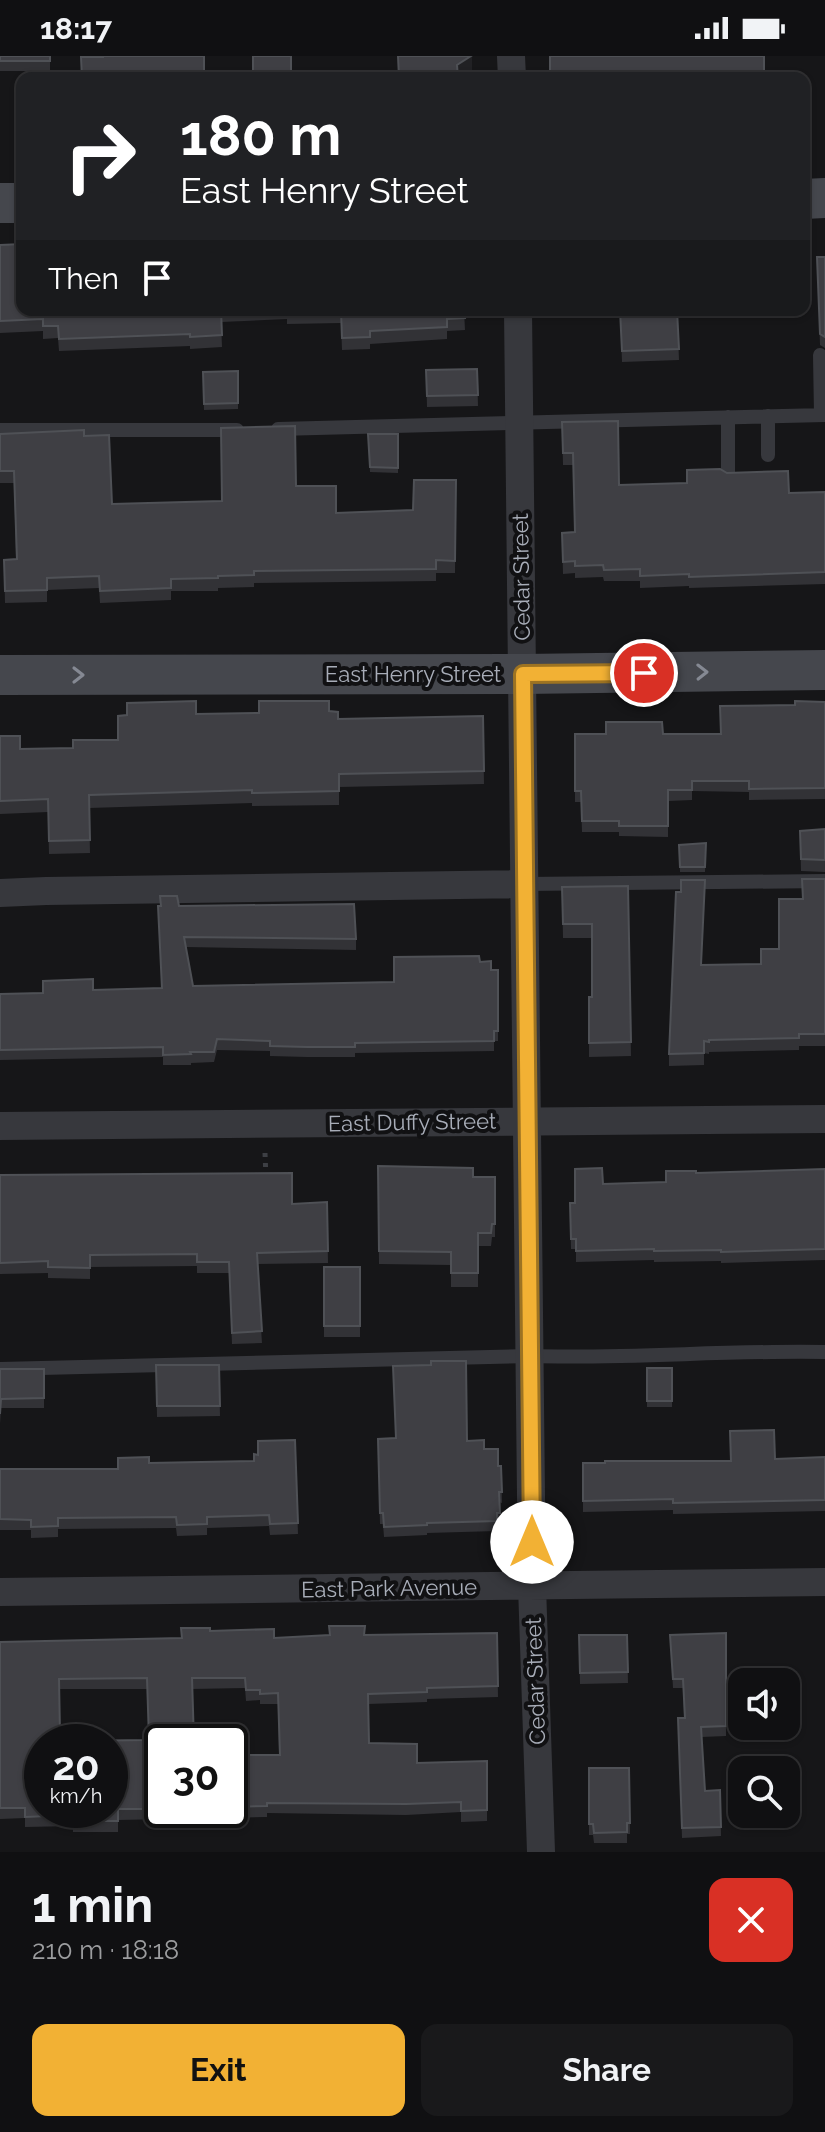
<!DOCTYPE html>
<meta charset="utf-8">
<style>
:root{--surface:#101012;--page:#19191b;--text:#f1f3f6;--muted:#9c9d9f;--line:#303032;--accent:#f2b134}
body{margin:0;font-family:Raleway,sans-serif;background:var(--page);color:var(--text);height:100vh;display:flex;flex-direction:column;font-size:30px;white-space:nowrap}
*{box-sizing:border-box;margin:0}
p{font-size:26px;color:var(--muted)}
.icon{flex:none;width:44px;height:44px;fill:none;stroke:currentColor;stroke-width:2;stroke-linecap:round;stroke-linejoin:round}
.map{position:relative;height:1796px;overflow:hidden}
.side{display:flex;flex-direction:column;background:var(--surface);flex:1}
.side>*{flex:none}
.top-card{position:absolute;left:16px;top:16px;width:794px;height:244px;border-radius:16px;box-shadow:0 2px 6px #0004,0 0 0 2px var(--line);background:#202124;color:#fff;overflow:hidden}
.fabs{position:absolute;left:728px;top:1612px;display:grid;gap:16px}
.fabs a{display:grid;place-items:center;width:72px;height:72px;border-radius:16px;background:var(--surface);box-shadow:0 2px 6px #0004,0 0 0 2px var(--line);font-size:40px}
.speed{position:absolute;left:24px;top:1668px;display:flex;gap:16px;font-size:40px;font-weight:700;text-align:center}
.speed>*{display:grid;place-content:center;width:104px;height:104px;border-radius:50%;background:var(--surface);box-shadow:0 2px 6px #0004,0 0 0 2px var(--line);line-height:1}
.speed small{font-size:20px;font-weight:400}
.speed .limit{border:4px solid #111;border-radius:12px;background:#fff;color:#111}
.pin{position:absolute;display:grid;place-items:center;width:68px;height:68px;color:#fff;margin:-34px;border:4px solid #fff;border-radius:50%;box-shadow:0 2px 8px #0007}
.me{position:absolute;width:88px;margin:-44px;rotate:0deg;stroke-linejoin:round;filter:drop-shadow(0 0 6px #0008)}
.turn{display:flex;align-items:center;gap:28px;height:168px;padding:0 32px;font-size:36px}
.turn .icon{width:104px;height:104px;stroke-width:2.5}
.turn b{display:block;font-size:56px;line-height:68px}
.then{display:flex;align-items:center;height:76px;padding:0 32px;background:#0003;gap:16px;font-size:30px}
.round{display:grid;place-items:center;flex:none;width:84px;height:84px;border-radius:16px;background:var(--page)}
.headline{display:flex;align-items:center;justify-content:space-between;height:136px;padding:0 32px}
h1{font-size:48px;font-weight:700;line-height:60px}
.cta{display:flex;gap:16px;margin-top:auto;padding:16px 32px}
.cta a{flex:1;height:92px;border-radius:16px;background:var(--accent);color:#111;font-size:32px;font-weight:700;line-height:92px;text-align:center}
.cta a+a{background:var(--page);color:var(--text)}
.status{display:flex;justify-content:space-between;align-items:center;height:56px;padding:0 40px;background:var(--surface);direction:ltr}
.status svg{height:22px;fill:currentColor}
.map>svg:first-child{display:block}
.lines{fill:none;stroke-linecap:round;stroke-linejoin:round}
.path{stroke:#3d3f44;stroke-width:5;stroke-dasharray:4 6;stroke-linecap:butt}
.service{stroke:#37383d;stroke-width:14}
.minor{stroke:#37383d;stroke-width:28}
.secondary{stroke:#45474d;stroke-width:40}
.wall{fill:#323236;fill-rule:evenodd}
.shaded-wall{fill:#212124}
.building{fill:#3f3f44;stroke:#4f5156;stroke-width:2;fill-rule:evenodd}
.oneway{stroke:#858993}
.route-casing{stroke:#9d7322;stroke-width:20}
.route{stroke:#f2b134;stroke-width:14}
.labels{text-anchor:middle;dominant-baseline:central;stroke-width:8;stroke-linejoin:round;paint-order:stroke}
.street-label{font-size:22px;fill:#a8adb8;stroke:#111113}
</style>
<div class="status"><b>18:17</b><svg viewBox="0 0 49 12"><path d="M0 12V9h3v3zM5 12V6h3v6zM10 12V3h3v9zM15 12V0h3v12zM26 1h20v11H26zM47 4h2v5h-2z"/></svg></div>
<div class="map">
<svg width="825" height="1796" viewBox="0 0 825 1796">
<rect width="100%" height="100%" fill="#161618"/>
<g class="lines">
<path class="path" d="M265 1097 266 1123"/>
<path class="service" d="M820 299 821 359
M278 373 825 359
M0 374H237
M768 399V360
M728 419V361
M525 828 825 825
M0 1313 531 1300C629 1303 727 1294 825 1296"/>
<path class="minor" d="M511 0 512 22
M518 254 532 1530 541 1796
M0 837 46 835 525 828
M0 1070 825 1063
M0 1536 825 1526"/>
<path class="secondary" d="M804 143 825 142
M0 147H22
M0 619 523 618 825 614"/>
</g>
<path class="wall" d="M0 0 50 5V15H0Z
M0 189 22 254H464L465 274 447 275V283L370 288V293L342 294 341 267 287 268V263L221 266 222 291 190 293V290L59 295 58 282 43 283V275L0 277Z
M817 201H825V292L820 289Z
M620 254H677L679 304 622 306Z
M477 313 478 350 427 351 426 314Z
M238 315V353L204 354 203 316Z
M562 366 619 429 687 427 727 417 789 437 825 436V528L689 532V530L640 532V525H604L603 521 575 522V517L563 518 562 477 575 476 573 409H563Z
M0 378 84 380 112 448 222 445 296 430 336 457 413 454 456 424 455 517H436V525L254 527V531L218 532V535H171V544L100 547 99 532 47 534V546L5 547 4 504 16 503 14 427H0Z
M368 378H398V417L370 416Z
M825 646V743L749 744V736L692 735V744L668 745V781L619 780V776H582L581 746H575V678H721L795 649Z
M329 655 338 663 483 660 484 728 339 731V749L252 750V747L89 752 90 797 49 798 48 756 0 758V680L20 693 73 692 118 684 196 658Z
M825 773V816L801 815 800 775Z
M706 787 705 816H680L679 789Z
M825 823V990H799V994L709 996V998L704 997V1009L669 1010V998L702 909 761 908 779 893 803 843Z
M628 830 631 1000 589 1001V941H592V882H563L562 831Z
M179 850 356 883V894L186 891 193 930 394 926 480 906 491 914H498V985H494V995L355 997V1001H307L270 1000V995L217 994 214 1006 191 1007V1009H163V1001L0 1004V938L162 932Z
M378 1110 473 1121H495V1181H492L491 1190H478V1231H451V1209L379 1208Z
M825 1113V1204L721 1207V1205L654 1206V1204L576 1206V1193H571L570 1147H575L603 1128 666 1126 696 1117Z
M0 1119 292 1148 327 1146 328 1207 257 1208 262 1287 232 1288 229 1217H197V1210L90 1211V1223L48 1222V1217L0 1218Z
M324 1211H360V1281H324Z
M156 1309H219L220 1360 157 1361Z
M647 1312H672V1351H647Z
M0 1313H44V1352H1L0 1368Z
M378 1383 467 1385 484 1393 498 1410H501L502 1447 499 1446 500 1467H497V1475L427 1477V1479L384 1481 383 1468H380Z
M295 1384 298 1478 270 1479 269 1470 207 1472V1479L177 1480 176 1472 58 1473V1481L31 1482V1474H0V1413H118L149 1407 254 1405 258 1399Z
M825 1401V1455L673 1458V1454L583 1456V1407L731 1405Z
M210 1575 274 1582 497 1577 498 1641 427 1643V1646L368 1648 369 1687 417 1707 487 1705V1765L461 1766V1756L406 1759 267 1757V1761H264L118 1764V1776H73V1770L25 1771V1762L0 1763V1586L165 1583 181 1582ZM245 1632 246 1645 260 1644V1648H278L279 1699 244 1708H230V1754H162V1686L192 1633ZM59 1633H147L149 1684 64 1685 60 1678Z
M726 1577V1680L701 1681 705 1735 720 1734 721 1780 682 1782 678 1662H684L683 1632H673L670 1579Z
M579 1579H627L628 1627 580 1628Z
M589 1712H629L630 1778H627V1787H594L593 1779H589Z"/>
<path class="shaded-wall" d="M472 0V15L461 22H457V9Z"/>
<path class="building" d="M0 0H50V5H0Z
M103 0H204V22H82L81 1H103Z
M253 0H291V22H253Z
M398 0H471L457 9 458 22H399Z
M550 0H764V22H550Z
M22 188V254H221L222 279 190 281V278L59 283 58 270H43V263L0 265V189Z
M817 201H825V281L820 278Z
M287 254H464L465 262 447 263V271L370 275V281L342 282 341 255 287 256Z
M620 254H677L679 293 622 295Z
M477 313 478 339 427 340 426 314Z
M238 315V347L204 348 203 316Z
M618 365 619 429 687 427V414L720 413 727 417 788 415 789 437 825 436V516L689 521V518L640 520V513L604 514 603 509 575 510V505L563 506 562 477 575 476 573 397H563L562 366Z
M295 370 296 430H336V457L413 454 414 424H456L455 505 436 504V513L254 515V519L218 520V522L171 523V532L100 535 99 520 47 522V534L5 535 4 504 17 503 14 415H0V378L84 374V380L109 379 112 448 222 445 221 372Z
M368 378H398V412L370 411Z
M196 645V658L259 657V645H329V655L338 656V663L483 660 484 715 339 718V735L252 737V734L89 739 90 784 49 785 48 743 0 745V680H20V693L73 692V684H118V660L127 659V647Z
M795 645 825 646V732L749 733V725H692V734H668V770H619V765H582L581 735H575V678H606V666H662L663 678H721L720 650 795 649Z
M825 773V804L801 803 800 775Z
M706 787 705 811H680L679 789Z
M802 823H825V978H799V982L709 984V986L704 985V997L669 998 676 836H681V824H705L701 909 761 908V893H779V843H803Z
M628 830 631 986 589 987V941H592V868H563L562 831Z
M160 840H177L179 850 354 848 356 883 184 881 193 930 394 926V901L479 900 480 906 491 905V914H498V975H494V985L355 987V991H307L270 990V985L217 983 214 996H190L191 998 163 999V991L0 994V938L43 937V925L93 923V934L162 932 158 850H161Z
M378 1110 473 1112V1121H495V1168H492L491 1177H478V1217H451V1196L379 1195Z
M602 1112 603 1128 666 1126V1115H696V1117L825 1113V1193L721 1196V1194L654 1195V1193L576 1195V1183H571L570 1147H575V1113Z
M292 1117V1148L327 1146 328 1195 257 1197 262 1275 232 1277 229 1206H197V1198L90 1199V1212L48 1211V1205L0 1207V1119Z
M324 1211H360V1270H324Z
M431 1305H466L467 1385 484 1384V1393H498V1410H501L502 1436H499L500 1457H497V1465L427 1467V1469L384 1471 383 1457H380L378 1383 396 1382 393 1310 431 1309Z
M156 1309H219L220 1350H157Z
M647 1312H672V1345H647Z
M0 1313H44V1342L1 1343 0 1358Z
M774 1374 775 1403 825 1401V1444L673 1447V1443L583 1445V1407H605V1405H731L730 1375Z
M295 1384 298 1467 270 1468 269 1459 207 1461V1468L177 1469 176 1461 58 1462V1470L31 1471V1464L0 1463V1413H118V1402L149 1401V1407L254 1405V1398L258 1399V1385Z
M329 1570H365L364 1579 497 1577 498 1630 427 1632V1636L368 1638 369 1687 417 1688V1707L487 1705V1754L461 1755V1746L406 1748 267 1747V1750L230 1751V1708H244V1699H280L278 1637 260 1638V1634H246L245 1622H192L194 1686H162V1753H118V1765H73V1759L25 1761V1752H0V1586L182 1582 181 1572H210V1575L274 1573V1582L330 1579ZM147 1622 149 1684 64 1685V1679L60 1678 59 1623ZM42 1686H110V1754H42Z
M726 1577V1670L701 1671 705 1735 720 1734 721 1771 682 1772 678 1662H685L683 1623H673L670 1579Z
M579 1579H627L628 1616 580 1617Z
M589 1712H629L630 1767H627V1776L594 1777 593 1768H589Z"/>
<defs><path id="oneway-chevron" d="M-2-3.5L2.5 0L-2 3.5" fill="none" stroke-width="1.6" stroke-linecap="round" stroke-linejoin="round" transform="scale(2)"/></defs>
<g class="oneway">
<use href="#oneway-chevron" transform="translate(702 616) rotate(-1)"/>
<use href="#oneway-chevron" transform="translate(78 619)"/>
</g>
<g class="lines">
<defs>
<path id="route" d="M532 1486 523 618 644 617"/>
</defs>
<use href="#route" class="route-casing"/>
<use href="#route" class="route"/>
</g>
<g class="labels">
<g class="street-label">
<text transform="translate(521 521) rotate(-91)">Cedar Street</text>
<text x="413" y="618">East Henry Street</text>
<text transform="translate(412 1066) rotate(-1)">East Duffy Street</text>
<text transform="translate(389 1532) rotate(-1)">East Park Avenue</text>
<text transform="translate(535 1625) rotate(-92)">Cedar Street</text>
</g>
</g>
</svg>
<div class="fabs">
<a><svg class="icon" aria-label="sound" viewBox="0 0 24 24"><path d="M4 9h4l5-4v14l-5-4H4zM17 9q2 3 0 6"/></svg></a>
<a><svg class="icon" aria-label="search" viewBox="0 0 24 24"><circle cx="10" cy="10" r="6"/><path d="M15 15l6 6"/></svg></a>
</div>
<div class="speed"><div>20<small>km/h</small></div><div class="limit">30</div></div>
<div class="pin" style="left:644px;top:617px;background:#d93025"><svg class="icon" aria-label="arrive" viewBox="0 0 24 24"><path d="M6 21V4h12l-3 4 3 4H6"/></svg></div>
<svg class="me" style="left:532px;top:1486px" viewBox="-20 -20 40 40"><circle r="19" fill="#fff"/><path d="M0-13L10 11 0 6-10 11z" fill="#f2b134"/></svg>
<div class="top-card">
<div class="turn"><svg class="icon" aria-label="right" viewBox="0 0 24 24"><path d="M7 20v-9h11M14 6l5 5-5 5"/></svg><div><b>180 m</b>East Henry Street</div></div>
<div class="then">Then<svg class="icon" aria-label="arrive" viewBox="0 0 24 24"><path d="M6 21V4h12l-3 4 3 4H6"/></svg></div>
</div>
</div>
<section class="side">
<div class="headline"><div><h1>1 min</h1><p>210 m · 18:18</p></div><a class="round" style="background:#d93025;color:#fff"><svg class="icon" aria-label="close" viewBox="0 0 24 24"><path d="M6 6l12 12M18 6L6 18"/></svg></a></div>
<div class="cta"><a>Exit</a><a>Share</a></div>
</section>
